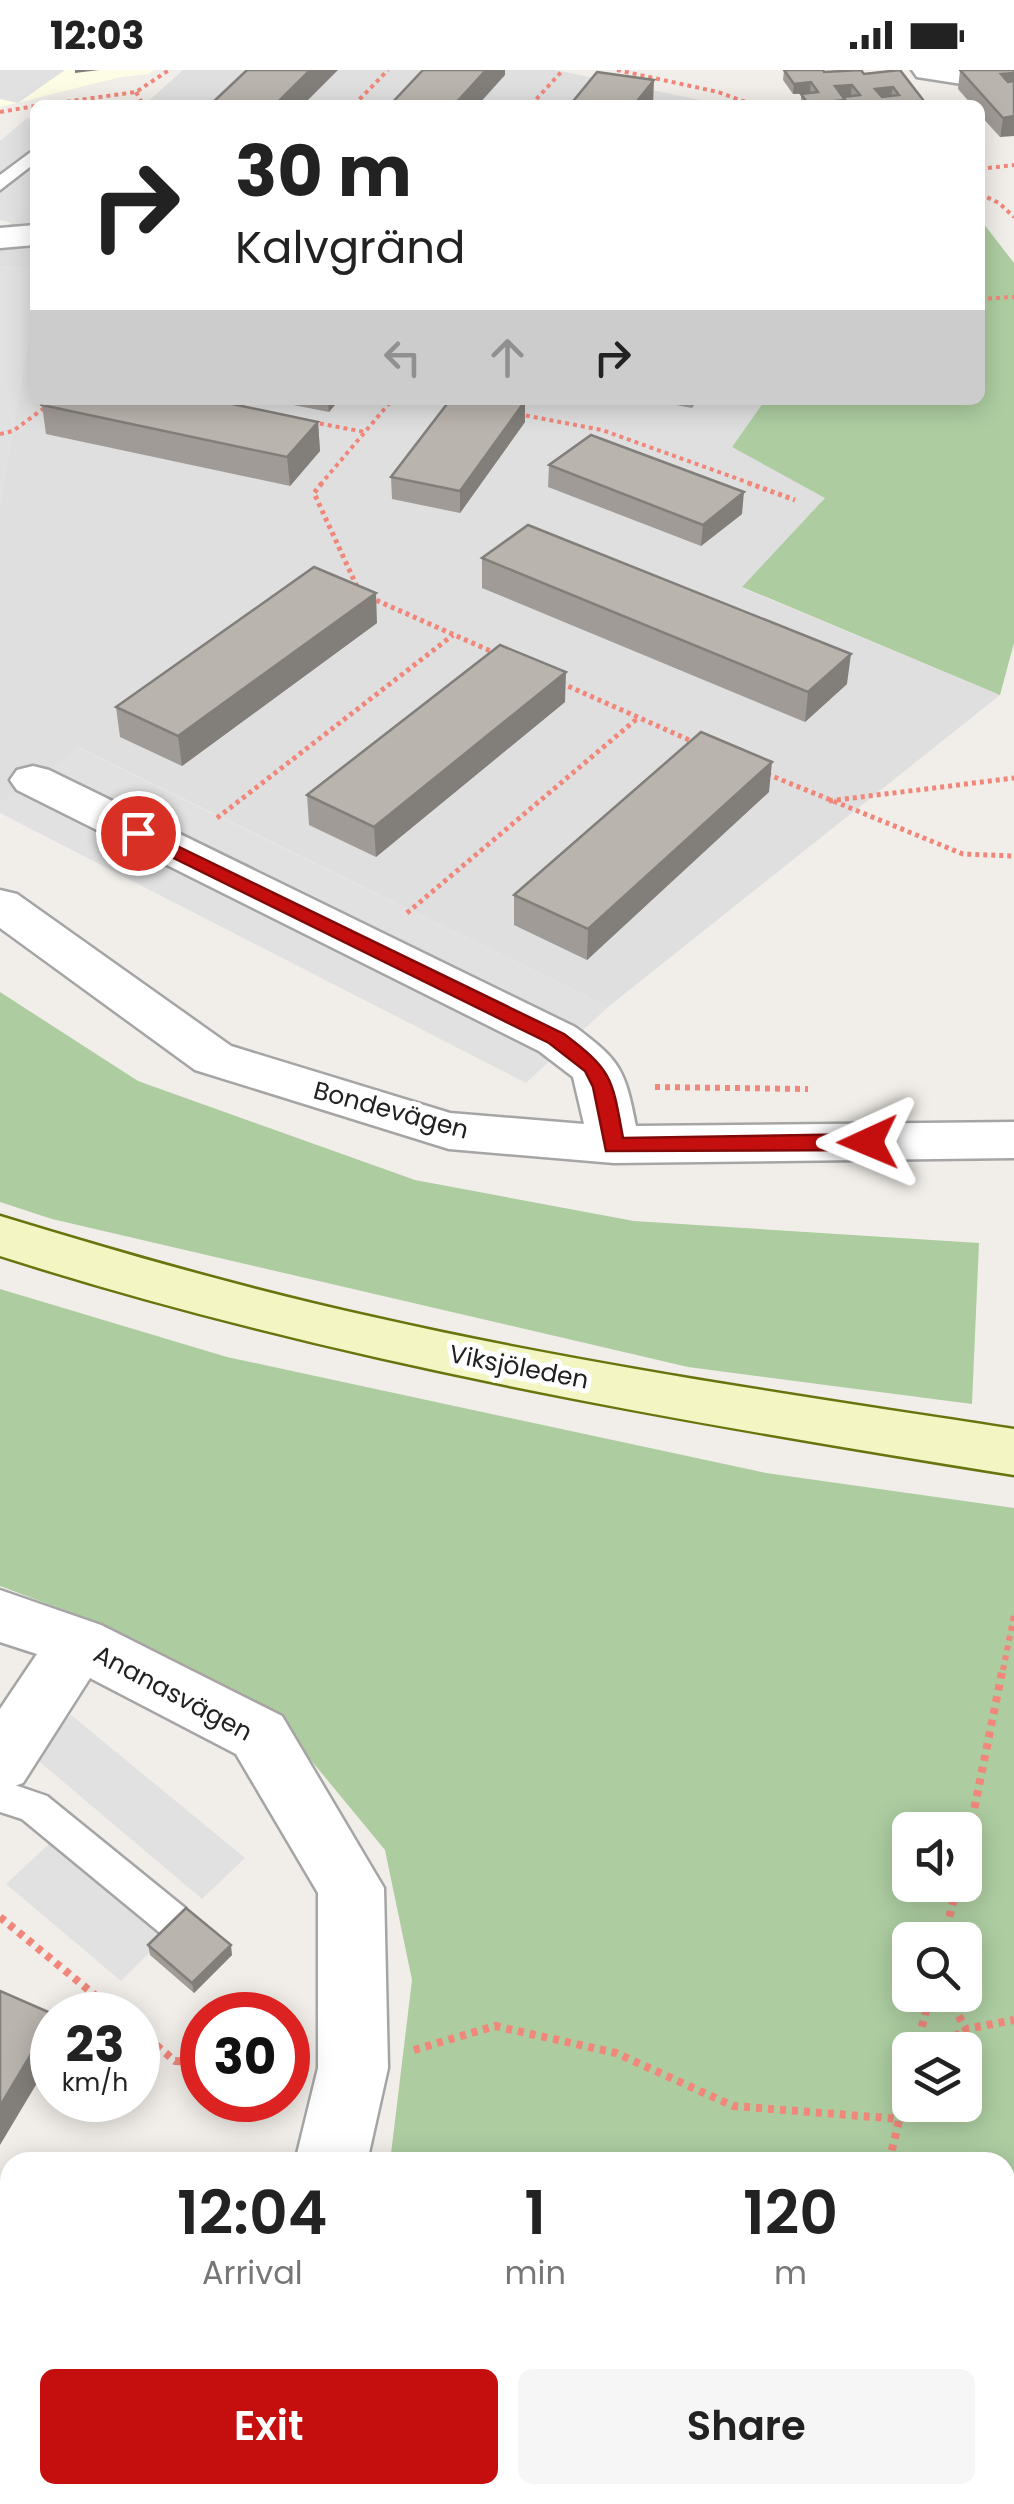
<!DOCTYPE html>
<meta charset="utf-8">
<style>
:root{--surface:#fff;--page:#f6f6f6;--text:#222;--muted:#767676;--accent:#c50f0e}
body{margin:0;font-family:Poppins,sans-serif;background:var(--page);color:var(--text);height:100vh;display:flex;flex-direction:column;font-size:38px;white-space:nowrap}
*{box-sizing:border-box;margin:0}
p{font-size:32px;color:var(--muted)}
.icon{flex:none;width:55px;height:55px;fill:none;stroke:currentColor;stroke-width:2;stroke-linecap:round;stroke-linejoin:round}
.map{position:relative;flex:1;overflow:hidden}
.sheet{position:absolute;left:0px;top:2082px;width:1015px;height:352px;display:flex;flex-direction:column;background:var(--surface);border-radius:30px 30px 0 0;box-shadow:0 5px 25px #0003}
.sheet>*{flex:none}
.hud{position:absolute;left:30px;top:30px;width:955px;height:305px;border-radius:15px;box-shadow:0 5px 25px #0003;background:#fff;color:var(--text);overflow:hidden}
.tools{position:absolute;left:892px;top:1742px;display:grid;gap:20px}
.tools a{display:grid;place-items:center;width:90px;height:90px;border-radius:15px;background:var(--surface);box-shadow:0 5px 25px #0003;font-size:50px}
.speed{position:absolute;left:30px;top:1922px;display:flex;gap:20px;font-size:50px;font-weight:700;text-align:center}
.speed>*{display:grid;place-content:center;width:130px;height:130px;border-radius:50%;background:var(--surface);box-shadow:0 5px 25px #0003;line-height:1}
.speed small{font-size:25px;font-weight:400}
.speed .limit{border:15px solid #d22;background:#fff;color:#111}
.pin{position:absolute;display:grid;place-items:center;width:85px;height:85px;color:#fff;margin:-42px;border:5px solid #fff;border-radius:50%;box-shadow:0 2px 10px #0007}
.me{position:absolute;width:110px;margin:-55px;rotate:269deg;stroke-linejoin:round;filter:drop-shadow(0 0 8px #0008)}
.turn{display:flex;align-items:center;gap:35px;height:210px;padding:0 40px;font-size:45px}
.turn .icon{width:130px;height:130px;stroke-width:2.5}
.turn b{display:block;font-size:70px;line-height:85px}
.lanes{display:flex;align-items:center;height:95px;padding:0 40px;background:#0003;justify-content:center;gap:50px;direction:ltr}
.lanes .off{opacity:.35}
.eta{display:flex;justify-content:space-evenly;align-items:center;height:170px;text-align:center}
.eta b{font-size:60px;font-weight:600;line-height:70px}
.action{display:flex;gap:20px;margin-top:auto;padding:20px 40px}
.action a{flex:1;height:115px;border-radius:15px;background:var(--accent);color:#fff;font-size:40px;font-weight:600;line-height:115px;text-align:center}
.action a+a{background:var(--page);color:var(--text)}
.status{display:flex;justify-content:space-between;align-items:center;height:70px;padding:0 50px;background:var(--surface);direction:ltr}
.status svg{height:28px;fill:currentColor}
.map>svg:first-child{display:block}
.residential{fill:#dfdfdf}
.education{fill:#fdfde6}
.forest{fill:#adcda1;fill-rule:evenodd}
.parking{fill:#e1e1e1}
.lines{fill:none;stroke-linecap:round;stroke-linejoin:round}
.lane-casing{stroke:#a5a5a5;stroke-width:5}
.street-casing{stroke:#a5a5a5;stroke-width:5}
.secondary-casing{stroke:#68740d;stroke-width:5}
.path-far3{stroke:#f1877a;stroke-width:4;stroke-dasharray:4 4;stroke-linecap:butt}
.path-far2{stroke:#f1877a;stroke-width:5;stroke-dasharray:4 4;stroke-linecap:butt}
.path-far1{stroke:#f1877a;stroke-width:6;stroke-dasharray:5 5;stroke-linecap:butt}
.path{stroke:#f1877a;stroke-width:8;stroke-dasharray:6 6;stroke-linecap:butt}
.lane{fill:#fff;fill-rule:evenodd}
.street{fill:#fff;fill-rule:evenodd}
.secondary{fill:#f3f6c2;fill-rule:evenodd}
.wall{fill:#a09b96}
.shaded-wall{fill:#827e7a}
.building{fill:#bab4ae;stroke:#827e7a;stroke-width:2.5;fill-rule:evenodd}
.route{fill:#c50f0e;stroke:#800a09;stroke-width:2.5}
.labels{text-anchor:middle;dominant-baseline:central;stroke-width:10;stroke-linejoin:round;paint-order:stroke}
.street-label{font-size:25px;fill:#212121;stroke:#fff}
</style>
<div class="status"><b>12:03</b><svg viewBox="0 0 49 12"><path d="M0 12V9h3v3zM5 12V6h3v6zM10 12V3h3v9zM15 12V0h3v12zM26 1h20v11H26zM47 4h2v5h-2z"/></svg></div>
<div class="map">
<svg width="1014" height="2434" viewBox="0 0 1014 2434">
<rect width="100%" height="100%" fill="#f1eee9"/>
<path class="residential" d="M183 0H555L724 35H144Z
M35 132V199L0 196V163Z
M35 261V330H765L732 377 826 427 743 518 1000 625 608 937 80 678 0 733V434L27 275Z"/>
<path class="education" d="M0 0H154L149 4 121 7 0 37Z"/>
<path class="forest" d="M980 149 1014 193V573L1000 625 742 517 825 428 732 377 765 330H980Z
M0 922 138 1011 415 1110 634 1151 979 1173 972 1334 688 1297 52 1149 0 1132Z
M0 1219 227 1287 766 1403 1014 1438V2434H348L349 2425H1005V2092H390L412 1910 385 1780 291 1666 106 1556 0 1516ZM910 1760H965V1815H910ZM910 1870H965V1925H910ZM910 1980H965V2035H910Z"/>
<path class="parking" d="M0 0H65L18 33 0 29Z
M27 48 35 49V132L12 153 0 150V71Z
M0 196 35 199V261L27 275 0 434Z
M79 678 608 937 526 1013 0 743V733Z
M71 1645 245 1788 202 1829 28 1682Z
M49 1774 163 1869 121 1911 6 1814Z"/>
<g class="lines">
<defs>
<path id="lane" d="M35 79V93L0 120V105Z
M0 1710 47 1726 185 1838 190 1850 185 1862 172 1867 159 1862 22 1749 0 1742Z"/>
<path id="street" d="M912 0H1014V13L981 17 917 7Z
M35 155V175L0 178V158Z
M33 696 49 700 575 957C621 991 625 1000 636 1056L1014 1052V1088L614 1093 449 1079 195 1000 0 858V820L17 824 231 976 450 1043 584 1054 573 1007 539 981 17 720 10 710 17 700Z
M0 1520 101 1555 282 1646 384 1818 388 1998 367 2092H295L318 1998V1823L236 1684 90 1608 23 1713 0 1721V1639L37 1584 0 1572Z
M215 2425H293L291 2434H213Z"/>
<path id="secondary" d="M0 1146C124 1184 247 1219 373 1247 584 1295 800 1326 1014 1359V1405C670 1350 333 1292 0 1186Z"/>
</defs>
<use href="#lane" class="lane-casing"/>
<use href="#street" class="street-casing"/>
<use href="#secondary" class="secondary-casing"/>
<path class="path-far3" d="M617 0 718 22 754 35
M136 22 143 35
M43 35 136 22 169 0
M354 35 388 0
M531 35 563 0
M0 42 35 36
M980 99 1014 95
M980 124 999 133 1014 147
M980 229 1014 227
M518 344 602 360 755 415
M312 352 365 362
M0 364 13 361 55 330
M320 415 392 330"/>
<path class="path-far2" d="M322 413 314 423 359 521
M748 413 795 430
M369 527 495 583
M561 613 696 673
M767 704 963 784 1014 786
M829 731 1014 708
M217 748 453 565
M407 843 639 647"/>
<path class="path-far1" d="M655 1017 808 1019
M1003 1600 1014 1545"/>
<path class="path" d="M965 1785 1003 1597
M0 1847 119 1945
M944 1870 957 1815
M947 1925 966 1959 1014 1950
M138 1960 175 1991 202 1992
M414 1980 495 1956 616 1983 733 2036 900 2049
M916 1980 930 1925
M935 1980 966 1959
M889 2092 910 2005
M804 2434 806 2425"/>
<use href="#lane" class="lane"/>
<use href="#street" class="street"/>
<use href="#secondary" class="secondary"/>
</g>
<path class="wall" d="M784 0 864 4 927 35H801V24L811 23 793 24 783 10Z
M960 0H1014L1000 67 980 45V35H972L958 19Z
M268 330H339L329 342Z
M650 330H698L692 338Z
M525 331V352L460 443 392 429 391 407Z
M42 335 318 352 320 381 290 416 46 364Z
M549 395 742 444 701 476 548 417Z
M482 488 847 614 805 652 482 518Z
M377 553 182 696 120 667 116 637Z
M565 632 376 787 309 755 307 725Z
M769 722 587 890 514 855V825Z
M148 1875 232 1885 194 1923 150 1885Z"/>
<path class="shaded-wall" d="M75 0H99L75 3Z
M310 0H338L303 35H275Z
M486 0H505V5L478 35H454Z
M1014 3V22L1001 4Z
M654 10 653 35H634Z
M811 12 810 23 793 24 794 14Z
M852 15 851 25 834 27 835 16Z
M893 17 891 27 874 29 875 19Z
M845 30 844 35H808V34Z
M1014 46V66L1000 67 1003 48Z
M328 330H339L329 342Z
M525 331V352L460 443V421Z
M318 352 320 381 290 416 287 387Z
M744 422 742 444 701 476 703 455Z
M376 523 377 553 182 696 178 666Z
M851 584 847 614 805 652 808 622Z
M566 602 565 632 376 787 374 757Z
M772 692 769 722 587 890 588 859Z
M231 1875 232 1885 194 1923 192 1913Z
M52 1949V1988L0 2075V2036Z"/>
<path class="building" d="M247 0H310L275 35 211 34Z
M423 0H486L454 35H390Z
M784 0H823L824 2 861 0 864 4 900 0 927 35H888L886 32 849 35 843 27 860 25 852 15 835 16 845 30 808 34 801 24 818 22 811 12 794 14ZM893 17 899 25 882 27 875 19Z
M960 0H1014V3L1001 4 1008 12 1014 11V46L1003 48Z
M597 2 654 10 634 35H570Z
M47 330H213L318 352 287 387 42 335Z
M450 330 525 331 460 421 391 407Z
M591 365 744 422 703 455 549 395Z
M528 455 851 584 808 622 482 488Z
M314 497 376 523 178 666 116 637Z
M500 575 566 602 374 757 307 725Z
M701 662 772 692 588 859 514 825Z
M186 1838 231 1875 192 1913 148 1875Z
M0 1921 55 1945H52V1949L0 2036Z"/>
<path class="route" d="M138 757 564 964C613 1001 612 1008 623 1068L868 1064 879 1072 868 1080 606 1081 593 1017 585 1001 549 973 131 767 128 763Z"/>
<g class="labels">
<g class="street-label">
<text transform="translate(391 1040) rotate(15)">Bondevägen</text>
<text transform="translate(519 1297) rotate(11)">Viksjöleden</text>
<text transform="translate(173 1623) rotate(28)">Ananasvägen</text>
</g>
</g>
</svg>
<div class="tools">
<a><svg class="icon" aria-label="sound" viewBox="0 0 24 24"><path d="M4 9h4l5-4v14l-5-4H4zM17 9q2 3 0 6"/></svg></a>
<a><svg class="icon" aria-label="search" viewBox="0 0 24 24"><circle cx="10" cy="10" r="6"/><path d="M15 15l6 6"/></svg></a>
<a><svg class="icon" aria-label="layers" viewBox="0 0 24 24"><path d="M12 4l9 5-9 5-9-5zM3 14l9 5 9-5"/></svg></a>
</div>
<div class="speed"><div>23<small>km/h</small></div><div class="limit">30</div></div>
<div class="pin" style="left:138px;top:763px;background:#d93025"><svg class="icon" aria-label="arrive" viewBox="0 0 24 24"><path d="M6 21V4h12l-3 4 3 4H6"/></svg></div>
<svg class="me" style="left:868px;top:1072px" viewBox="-20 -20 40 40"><path d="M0-17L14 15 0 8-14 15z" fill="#c50f0e" stroke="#fff" stroke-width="4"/></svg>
<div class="hud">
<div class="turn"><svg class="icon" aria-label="right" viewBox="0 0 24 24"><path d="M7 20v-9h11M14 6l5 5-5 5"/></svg><div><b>30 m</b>Kalvgränd</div></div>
<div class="lanes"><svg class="icon off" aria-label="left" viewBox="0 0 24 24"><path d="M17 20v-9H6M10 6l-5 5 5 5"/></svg><svg class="icon off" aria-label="ahead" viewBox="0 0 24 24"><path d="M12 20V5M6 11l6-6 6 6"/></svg><svg class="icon" aria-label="right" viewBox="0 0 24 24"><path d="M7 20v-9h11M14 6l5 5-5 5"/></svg></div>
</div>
<section class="sheet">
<div class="eta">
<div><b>12:04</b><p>Arrival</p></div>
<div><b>1</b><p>min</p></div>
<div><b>120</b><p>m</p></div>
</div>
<div class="action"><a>Exit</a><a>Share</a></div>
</section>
</div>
